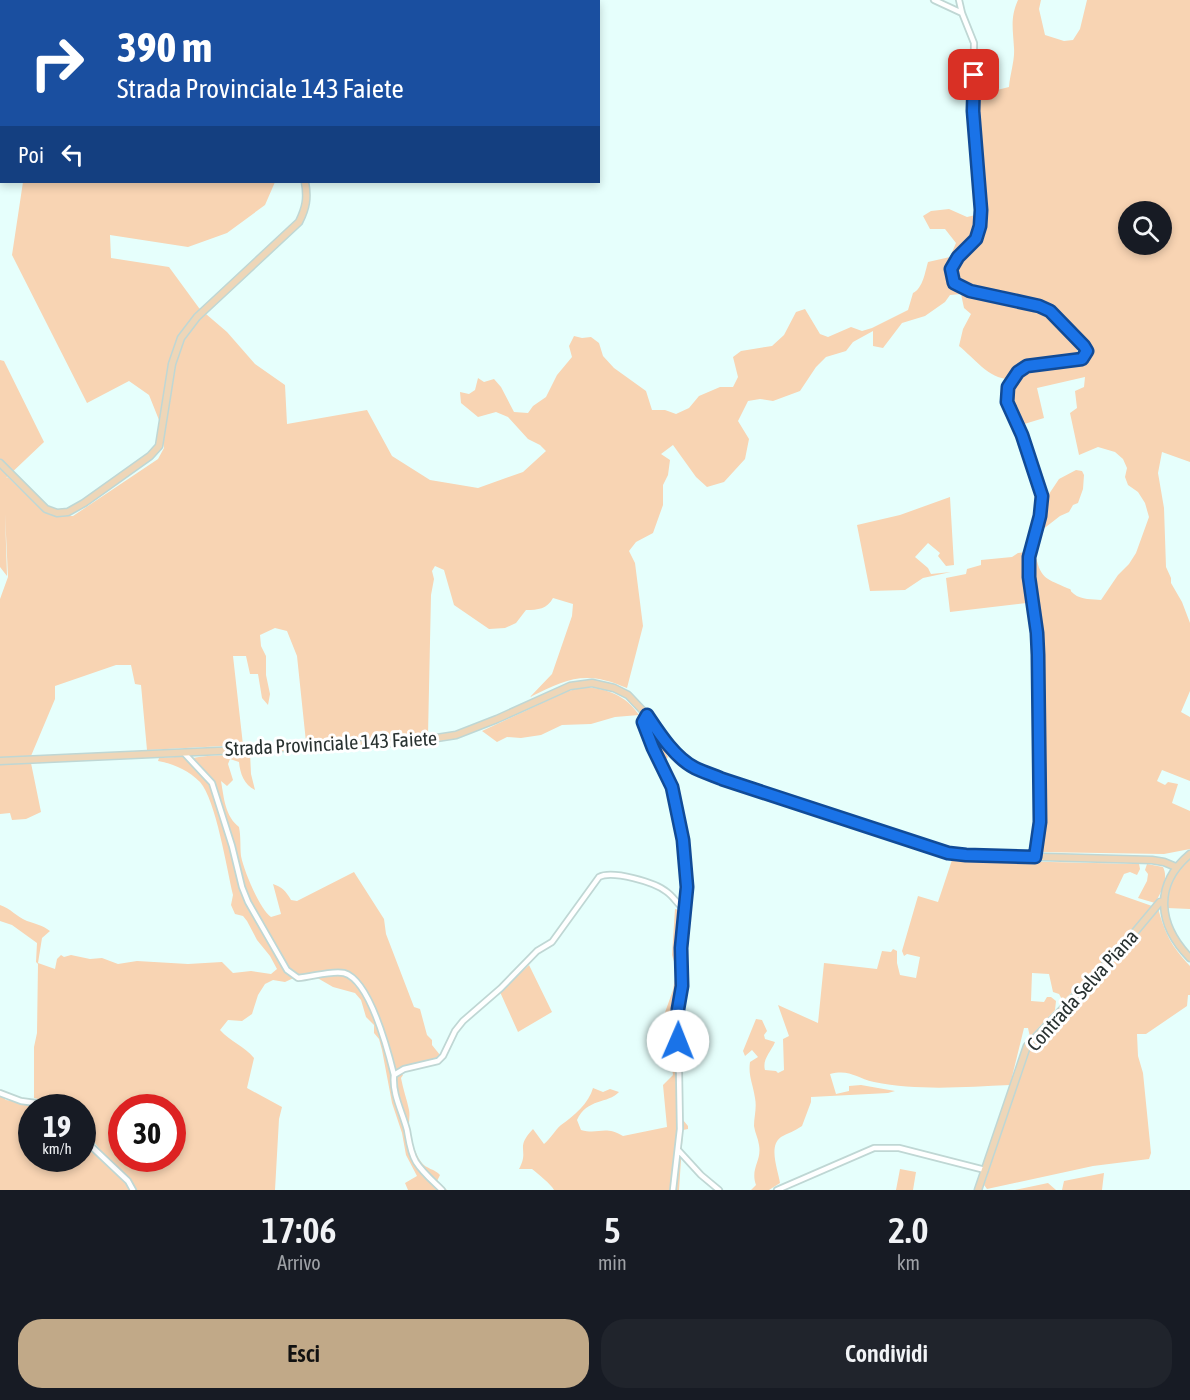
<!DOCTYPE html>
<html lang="it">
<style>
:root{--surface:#171b24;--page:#20242c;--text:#f1f3f6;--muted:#9ea1a6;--accent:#c1a988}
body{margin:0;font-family:"Asap Condensed",sans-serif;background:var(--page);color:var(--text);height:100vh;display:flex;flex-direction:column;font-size:22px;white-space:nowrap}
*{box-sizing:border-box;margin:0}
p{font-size:20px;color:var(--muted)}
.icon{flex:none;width:33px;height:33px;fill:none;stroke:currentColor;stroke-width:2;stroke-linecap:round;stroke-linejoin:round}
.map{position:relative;height:1190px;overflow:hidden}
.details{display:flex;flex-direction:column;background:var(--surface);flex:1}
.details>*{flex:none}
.hud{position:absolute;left:0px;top:0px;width:600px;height:183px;box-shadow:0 3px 9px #0003;background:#1a4fa0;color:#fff;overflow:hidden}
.fabs{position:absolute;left:1118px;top:201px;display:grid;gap:12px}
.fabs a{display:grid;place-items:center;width:54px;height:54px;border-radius:50%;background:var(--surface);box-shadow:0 3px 9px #0003;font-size:30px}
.speed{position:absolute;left:18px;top:1094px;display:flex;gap:12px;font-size:30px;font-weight:700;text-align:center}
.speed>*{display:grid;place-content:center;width:78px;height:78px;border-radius:50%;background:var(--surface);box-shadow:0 3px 9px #0003;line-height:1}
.speed small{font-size:15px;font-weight:400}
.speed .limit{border:9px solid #d22;background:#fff;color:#111}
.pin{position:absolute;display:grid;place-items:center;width:51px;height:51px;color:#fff;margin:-26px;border-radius:12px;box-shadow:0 3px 9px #0006}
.me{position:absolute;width:66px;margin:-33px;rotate:1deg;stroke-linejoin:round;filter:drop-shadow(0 0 4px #0008)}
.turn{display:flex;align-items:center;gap:21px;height:126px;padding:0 18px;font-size:27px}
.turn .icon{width:78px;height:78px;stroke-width:2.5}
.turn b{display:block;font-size:42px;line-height:51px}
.then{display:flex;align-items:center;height:57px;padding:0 18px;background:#0003;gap:12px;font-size:22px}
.eta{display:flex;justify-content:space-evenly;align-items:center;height:102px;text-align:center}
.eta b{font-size:36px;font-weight:600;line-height:42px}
.button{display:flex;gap:12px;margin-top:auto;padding:12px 18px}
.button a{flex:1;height:69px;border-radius:24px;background:var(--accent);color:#111;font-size:24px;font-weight:600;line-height:69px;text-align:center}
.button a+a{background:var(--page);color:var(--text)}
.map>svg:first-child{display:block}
.green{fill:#f8d4b3;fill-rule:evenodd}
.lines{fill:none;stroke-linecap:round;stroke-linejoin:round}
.street-casing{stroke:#bfd7d4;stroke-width:8}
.secondary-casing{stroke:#bfd7d4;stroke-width:9}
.street{stroke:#fff;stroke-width:4.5}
.secondary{stroke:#eed6b8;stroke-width:6}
.route-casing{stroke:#114b97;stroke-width:15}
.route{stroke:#1a73e8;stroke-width:10}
.labels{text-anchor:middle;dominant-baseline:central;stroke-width:6;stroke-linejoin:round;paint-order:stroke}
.street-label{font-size:20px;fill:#283130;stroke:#fff}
</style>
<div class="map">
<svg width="1190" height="1190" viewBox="0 0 1190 1190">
<rect width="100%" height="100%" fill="#e6fffc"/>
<path class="green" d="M0 0H181L2 2 0 82Z
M1018 0H1041L1039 9 1045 35 1064 41 1073 40 1080 29 1087 0H1190V462L1162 452 1158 473 1164 508 1166 567 1171 578V583L1182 602 1190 623V691L1181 712 1190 717V781L1162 770 1157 781 1165 785 1168 782 1178 784 1172 803 1190 811V849L1164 854 1038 852 1045 818 1041 745V643L1035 602 950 612 946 578 966 574 967 569 981 565V560L1012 557 1018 553 1027 552 1026 558 1036 557C1041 580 1048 579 1067 588 1075 591 1067 589 1074 594 1081 600 1093 599 1101 600L1118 575 1129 564 1136 553 1149 517 1145 503 1138 492 1128 485 1125 477 1127 468 1123 459 1115 452 1098 447 1079 455 1070 413 1077 408 1075 391 1084 387 1085 377 1037 388 1044 418 1021 425C1018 417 1011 408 1010 399 1005 361 1061 365 1085 360L1090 351 1088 344 1073 333V340L1078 347 1077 353 1071 356 1024 365 1010 379C990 380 974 358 959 346L963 329 971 314 964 308 961 294 950 295 945 302 925 316 902 323 883 348 873 346V331L853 342 846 351 826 357 816 367 800 391 773 401 760 399 748 401 738 421 749 439 745 459 724 482 707 487 696 477 673 445 661 454 670 460 668 475 663 485V505L653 533 636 542 629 551 635 563 643 626 627 688C586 670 568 678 530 697L552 674 572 616 573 604 553 598C547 609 538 610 526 610L516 623 505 628 489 629 454 605 444 570 435 566 432 571 434 579 431 595 428 735 393 739 306 742 297 656 287 631 275 628 260 635 261 646 266 656V675L270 694 268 705 262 698 258 674H250L246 656H233L243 745 147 750 141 685 135 684 131 665H116L55 686V699L31 756 0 758V599L8 577 5 513 7 576 0 567V360L4 361 44 442 6 478 8 477 44 512 56 516H73L158 459 164 448 159 420 149 395 129 381 87 403 12 255 23 182H275L265 205 227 233 188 247 110 235 111 258 169 267 199 308 227 332 255 364 285 385 287 424 367 410 392 456 430 480 478 488 523 472 546 451 540 445 528 439 508 417 496 412 478 417 461 403 460 392 469 394 475 390 478 378 484 382 494 379 501 387 514 412 528 413 533 406 546 397 557 375 572 357 569 346 574 336 582 338 591 337 599 343 603 356 614 368 646 391 652 410H665L676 414 689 408 699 396 720 387H733L738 377 733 357 741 351 772 346 784 335 796 312 805 309 820 334 828 337 851 327 862 331 872 328 908 310 913 293C923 288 925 272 928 262L950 257 956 243 945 229H930L923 216 931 211 949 209 967 217 984 213 977 95 1009 87C1010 74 1015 60 1014 48 1013 29 1010 18 1018 0ZM1128 212H1161V244H1128Z
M1076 470 1082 471 1084 475 1083 489 1078 503 1073 505 1069 512 1060 516 1042 530C1040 518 1044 505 1044 493L1049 494 1059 479Z
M950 497 954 565 946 566 938 556 940 553 928 543 915 557 928 568 931 574 951 572 923 578 905 590 870 591 857 525 900 515Z
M585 687C607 689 626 695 639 715L615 717 591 724 562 725 541 735 521 738 507 737 497 742 482 731 568 691Z
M648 723 668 757 664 762C657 751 648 736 648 723Z
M250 753 251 774 255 790C244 785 240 773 239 762L230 759 228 764 233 780 227 786 221 781C224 798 225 816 239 827 241 837 240 846 241 856 244 871 259 908 271 917L281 914 273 884C282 887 286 891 291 900L297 901 354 872 384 919 386 934 414 1007 420 1009 427 1035 432 1040V1045L440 1055 438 1059 407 1066 399 1070 403 1075 401 1078C403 1089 407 1100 409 1110 410 1115 409 1120 409 1125 410 1136 414 1152 421 1162 426 1169 435 1169 440 1175L437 1181 447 1190H408L405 1183 417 1176 406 1155 402 1133 392 1103 382 1050 379 1039 374 1033V1025L366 1017 361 1000 355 993 333 987 314 976H298L285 982 273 980 265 984 258 995 252 1014 242 1021 228 1020 220 1030C231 1042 244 1046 254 1058L247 1088 282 1107 279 1119 275 1190H136C117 1162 83 1145 82 1107H71L34 1098V1047L37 1033 38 964 36 962 37 943 12 925 0 921V905C10 908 17 917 27 921 36 924 42 925 50 931L42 938 38 963 55 969 57 959 61 955 64 957 71 955 90 959 102 958 118 964 137 961 188 964 222 962 233 973 251 971 271 974 277 969 270 956 257 940 247 921 243 916 235 914 231 905 233 895C227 870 216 800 200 782 188 770 174 764 158 761L159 758 191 756 193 758C213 754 231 756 250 753ZM122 1107H172V1158H122Z
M31 763 41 812 26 819 12 820 10 813 0 814V764Z
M1190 858V909L1167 908C1167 890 1174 868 1190 858Z
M952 860 1139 864 1140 869 1137 875 1130 872 1124 874 1115 893 1152 906 1122 944 1063 1001 1059 994 1053 992 1049 974 1032 973 1031 1001 1044 1002 1047 997H1051L1056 1001 1055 1010 1030 1037 1028 1028H1024L1010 1085C965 1087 919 1091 874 1082 856 1078 850 1069 830 1074L836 1094 849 1091V1086L861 1085 895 1091 888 1093 811 1097V1102L802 1126C795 1131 788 1133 781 1137 768 1146 778 1170 780 1183L769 1190H751L756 1185C750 1168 762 1161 759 1145 758 1138 755 1133 754 1126 754 1117 757 1108 755 1098 753 1084 748 1076 750 1062L758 1057 752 1050 745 1056 743 1051 756 1019 762 1020 767 1031 764 1035 765 1039 775 1042C771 1052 762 1059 765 1070L776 1071 778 1073 784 1070 783 1039 789 1036 778 1005 818 1023 824 963 877 969 882 951 891 952 893 949 897 951V963L900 975 916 978 920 957 907 954 904 956 902 951 918 896 938 902Z
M1147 864 1163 867C1169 879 1161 892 1155 903L1138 898 1147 881 1148 874 1145 870Z
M1158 908C1165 934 1172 947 1190 966V995H1188L1187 1006 1146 1034H1137L1138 1056 1143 1073 1151 1153 1149 1159 1093 1166 987 1189 984 1185 1029 1050 1127 948Z
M675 909 689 912 684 989 681 1013 683 1120 688 1126V1129L683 1130 679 1190H554C551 1184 538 1174 532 1169H519C530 1149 514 1149 533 1129L544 1144C551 1138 555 1130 561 1125 574 1116 589 1103 593 1088L603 1092 610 1089 619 1092C608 1104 587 1098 577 1120L581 1130C599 1135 604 1125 623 1136L667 1127 663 1085 673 1075 666 1027 663 1018 673 990 675 978 676 968 672 955Z
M529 965 552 1012 518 1032 500 992Z
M0 1095 6 1100 48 1107H32V1158H82L83 1130 86 1137 84 1144 87 1149 95 1153 115 1172 131 1190H0Z
M900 1169 916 1172 913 1190H896Z
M1104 1173 1102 1190H1062L1064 1181Z
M1048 1183 1056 1190H1015Z"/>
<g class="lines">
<defs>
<path id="street" d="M934 0 962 13
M959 0 962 13 974 43 973 111 981 210 980 226 976 239 958 257 951 269 954 283 970 291 1039 306 1050 311 1084 346 1087 351 1082 359 1027 366 1019 372 1008 387 1007 402 1022 435 1042 496 1040 516 1028 557 1029 577 1037 633V655L1040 797V822L1035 857
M647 715 643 722 653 749 672 787 681 827 687 876 681 948 682 986 678 1009 680 1129 673 1190
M184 753 212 783 232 846 242 887 248 902 287 970 298 978C312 977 332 970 344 973 370 980 388 1051 394 1075
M0 1093 21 1101 66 1107
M82 1124 92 1147 128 1181 133 1190
M679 1151 701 1175 719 1190
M442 1190C433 1181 423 1173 416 1162 410 1152 409 1141 407 1130 402 1111 392 1094 394 1075L404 1069 438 1061 443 1056 455 1031 463 1021 501 988 537 951 552 942 599 877C612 870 655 882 667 892 674 897 677 904 684 909
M777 1190 874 1148H899L985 1170"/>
<path id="secondary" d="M286 2 287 0
M0 463 46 509 57 513 68 512 84 503 150 456 159 446 172 364 181 338 197 317 299 222C306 208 308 198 305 182
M0 761 411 742 456 735 497 719 570 686 592 683 614 688 628 695 647 715 680 756 693 767 722 779 948 853 966 855 1152 860 1164 862 1176 867
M1190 854C1153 885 1158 925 1190 958
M978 1190 1027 1046 1124 945 1160 902 1164 901"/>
</defs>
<use href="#street" class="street-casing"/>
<use href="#secondary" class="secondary-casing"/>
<use href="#street" class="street"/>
<use href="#secondary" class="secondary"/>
</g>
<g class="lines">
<defs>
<path id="route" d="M678 1041V1009L682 986 681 948 687 887 683 840 672 787 653 748 643 722 647 715C659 733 675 758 695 768 703 772 713 775 722 779L948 853 966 855 1035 857 1040 822 1038 655 1037 633 1029 577V557L1040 516 1042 496 1022 435 1007 402 1008 387 1018 372 1027 366 1082 359 1087 351 1084 346 1050 311 1039 306 970 291 954 283 951 269 958 257 976 239 980 226 981 210 973 111 974 75"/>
</defs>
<use href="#route" class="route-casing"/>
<use href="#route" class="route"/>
</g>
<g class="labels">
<g class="street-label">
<text transform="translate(331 743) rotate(-3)">Strada Provinciale 143 Faiete</text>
<text transform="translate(1082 990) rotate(-48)">Contrada Selva Piana</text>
</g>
</g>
</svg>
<div class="fabs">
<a><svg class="icon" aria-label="search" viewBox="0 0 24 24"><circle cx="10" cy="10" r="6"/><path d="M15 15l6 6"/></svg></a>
</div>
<div class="speed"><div>19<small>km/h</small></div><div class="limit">30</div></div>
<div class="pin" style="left:974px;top:75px;background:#d93025"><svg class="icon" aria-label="arrive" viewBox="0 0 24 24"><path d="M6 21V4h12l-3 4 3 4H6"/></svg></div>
<svg class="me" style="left:678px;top:1041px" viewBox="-20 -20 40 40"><circle r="19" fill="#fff"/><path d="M0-13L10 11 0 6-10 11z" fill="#1a73e8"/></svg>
<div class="hud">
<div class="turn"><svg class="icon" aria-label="right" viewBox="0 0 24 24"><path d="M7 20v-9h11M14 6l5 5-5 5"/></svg><div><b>390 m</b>Strada Provinciale 143 Faiete</div></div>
<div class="then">Poi<svg class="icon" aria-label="left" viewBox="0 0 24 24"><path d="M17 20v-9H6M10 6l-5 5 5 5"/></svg></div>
</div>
</div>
<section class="details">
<div class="eta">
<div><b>17:06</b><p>Arrivo</p></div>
<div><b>5</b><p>min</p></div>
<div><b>2.0</b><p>km</p></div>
</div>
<div class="button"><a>Esci</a><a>Condividi</a></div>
</section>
